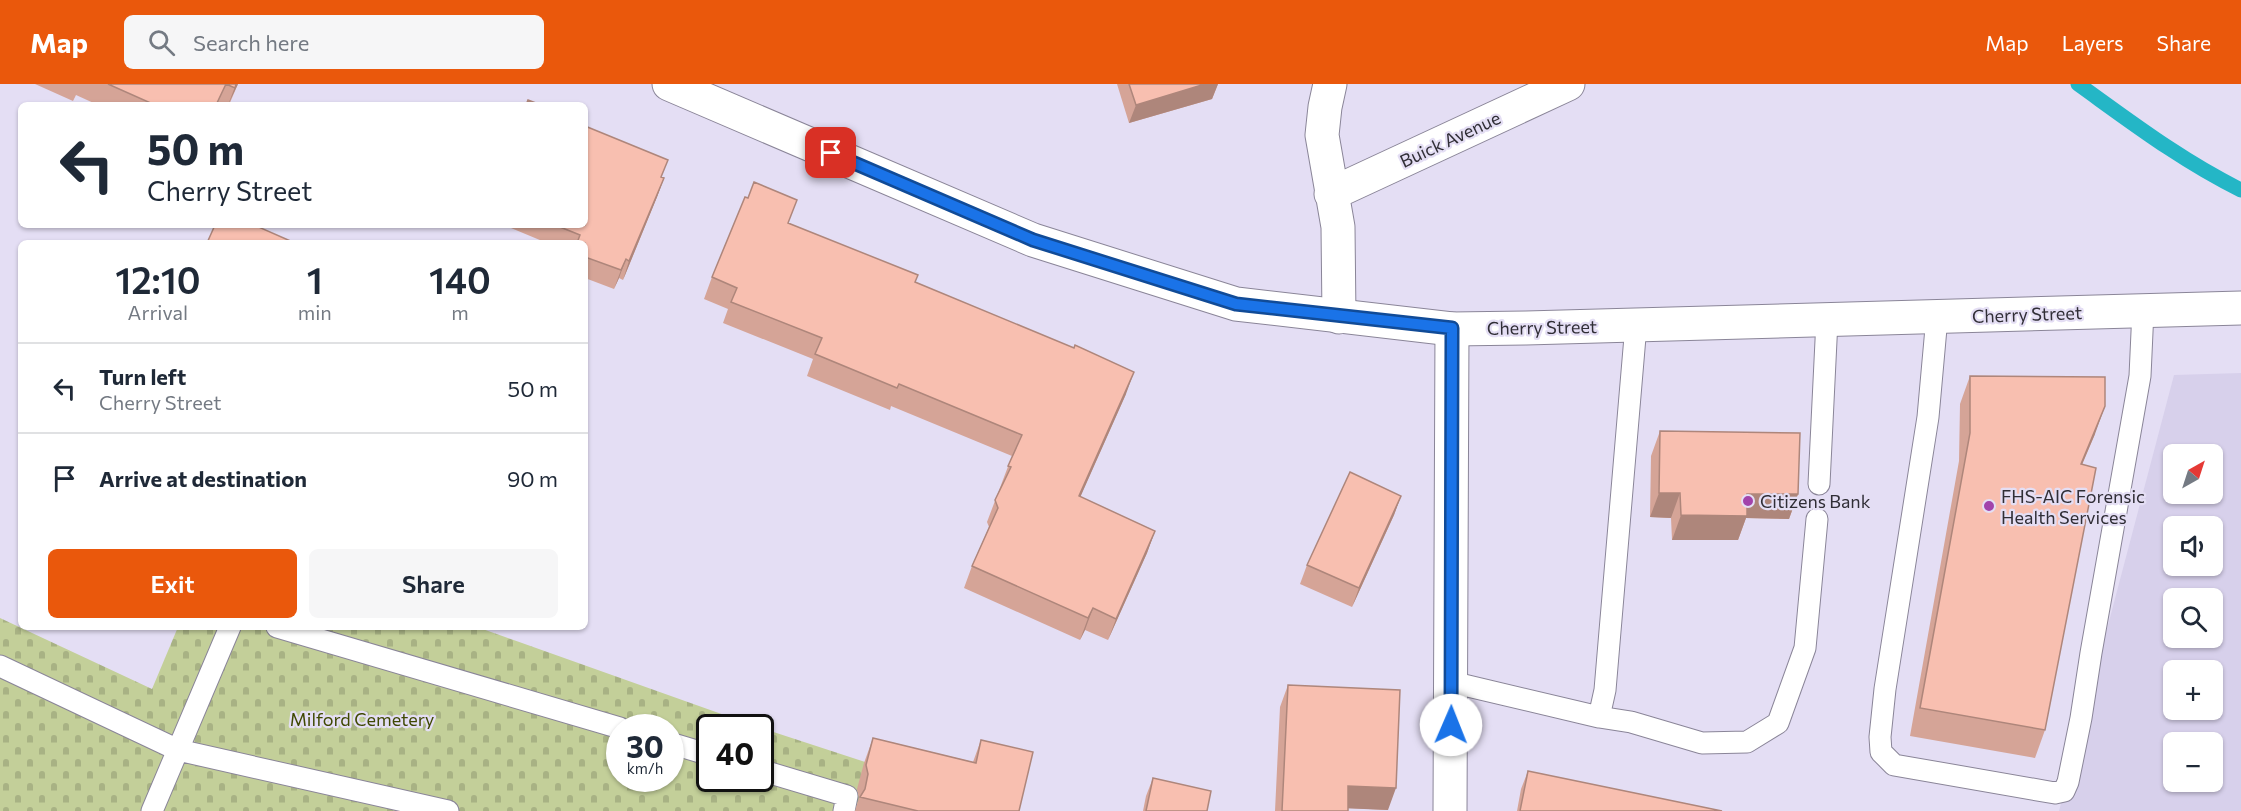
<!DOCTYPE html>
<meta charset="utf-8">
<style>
:root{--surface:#fff;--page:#f6f6f7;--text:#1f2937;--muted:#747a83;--line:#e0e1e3;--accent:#ea580c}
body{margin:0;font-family:Commissioner,sans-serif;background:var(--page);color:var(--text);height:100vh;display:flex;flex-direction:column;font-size:22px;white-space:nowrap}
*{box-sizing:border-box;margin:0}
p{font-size:20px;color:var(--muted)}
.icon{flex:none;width:33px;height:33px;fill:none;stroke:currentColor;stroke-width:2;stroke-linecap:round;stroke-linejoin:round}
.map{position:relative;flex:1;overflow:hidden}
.drawer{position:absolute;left:18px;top:156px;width:570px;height:390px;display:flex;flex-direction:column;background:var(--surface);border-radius:9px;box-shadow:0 2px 4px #0004}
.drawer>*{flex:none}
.guide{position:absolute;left:18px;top:18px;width:570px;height:126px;border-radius:9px;box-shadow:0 2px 4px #0004;background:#fff;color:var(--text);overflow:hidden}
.needle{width:39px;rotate:39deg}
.tools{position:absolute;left:2163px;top:360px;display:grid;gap:12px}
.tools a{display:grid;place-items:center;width:60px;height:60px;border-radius:9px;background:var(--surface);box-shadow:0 2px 4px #0004;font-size:30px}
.speed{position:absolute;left:606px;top:630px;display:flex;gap:12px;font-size:30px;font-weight:700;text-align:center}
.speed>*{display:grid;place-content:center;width:78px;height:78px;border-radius:50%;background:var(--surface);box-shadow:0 2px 4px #0004;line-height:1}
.speed small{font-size:15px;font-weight:400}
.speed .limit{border:3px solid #111;border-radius:9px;background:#fff;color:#111}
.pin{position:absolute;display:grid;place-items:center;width:51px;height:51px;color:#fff;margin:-26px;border-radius:12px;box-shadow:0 3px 9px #0006}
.me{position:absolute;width:66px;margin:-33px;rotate:1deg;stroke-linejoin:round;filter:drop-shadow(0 0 4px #0008)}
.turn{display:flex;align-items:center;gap:21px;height:126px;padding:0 30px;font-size:27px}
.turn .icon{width:78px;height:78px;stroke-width:2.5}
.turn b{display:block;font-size:42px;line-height:51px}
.eta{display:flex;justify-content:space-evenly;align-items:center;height:102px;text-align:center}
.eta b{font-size:36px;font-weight:600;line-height:42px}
.button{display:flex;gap:12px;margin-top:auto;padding:12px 30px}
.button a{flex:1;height:69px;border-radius:9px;background:var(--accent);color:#fff;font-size:24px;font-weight:600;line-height:69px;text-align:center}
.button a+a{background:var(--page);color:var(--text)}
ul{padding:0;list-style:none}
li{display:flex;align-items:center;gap:18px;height:90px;padding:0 30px;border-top:2px solid var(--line)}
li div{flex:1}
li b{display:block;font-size:22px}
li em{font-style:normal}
header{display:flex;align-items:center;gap:36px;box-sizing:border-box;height:84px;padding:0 30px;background:var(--accent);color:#fff}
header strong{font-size:28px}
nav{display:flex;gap:33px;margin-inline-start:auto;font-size:21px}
.search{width:420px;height:54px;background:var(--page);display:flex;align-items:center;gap:15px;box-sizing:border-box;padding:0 21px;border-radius:9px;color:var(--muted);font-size:22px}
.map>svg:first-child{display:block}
.built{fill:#d7d0eb;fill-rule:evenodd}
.cemetery{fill:url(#cemetery-stones);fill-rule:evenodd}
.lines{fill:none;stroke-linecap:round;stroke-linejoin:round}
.stream{stroke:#24b6c6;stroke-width:15}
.service-casing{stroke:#8a8598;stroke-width:23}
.minor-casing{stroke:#8a8598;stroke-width:35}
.tertiary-casing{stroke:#8a8598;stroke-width:35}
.secondary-casing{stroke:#8a8598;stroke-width:35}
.service{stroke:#fff;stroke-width:21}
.minor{stroke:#fff;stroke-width:33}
.tertiary{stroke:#fff;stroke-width:33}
.secondary{stroke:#fff;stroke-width:33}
.wall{fill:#d5a497}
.shaded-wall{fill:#ae867b}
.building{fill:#f8bfb0;stroke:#ae867b;stroke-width:1.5}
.route-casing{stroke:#114b97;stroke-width:15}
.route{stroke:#1a73e8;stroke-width:10}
.poi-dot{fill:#a243ab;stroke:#e4def4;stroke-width:2}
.labels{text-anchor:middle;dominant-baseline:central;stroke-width:4.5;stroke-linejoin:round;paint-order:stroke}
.street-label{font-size:18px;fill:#302e36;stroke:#e4def4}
.poi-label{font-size:18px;fill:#302e36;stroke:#e4def4;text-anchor:start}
.park-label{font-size:18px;fill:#3f4802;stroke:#e4def4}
</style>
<header>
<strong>Map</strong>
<div class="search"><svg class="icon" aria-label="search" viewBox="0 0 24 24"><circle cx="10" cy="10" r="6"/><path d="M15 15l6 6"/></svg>Search here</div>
<nav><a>Map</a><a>Layers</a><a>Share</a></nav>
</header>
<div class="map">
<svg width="2241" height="727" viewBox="0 0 2241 727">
<defs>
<pattern id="cemetery-stones" width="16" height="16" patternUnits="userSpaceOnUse" patternTransform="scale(1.5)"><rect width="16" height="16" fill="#c3cf99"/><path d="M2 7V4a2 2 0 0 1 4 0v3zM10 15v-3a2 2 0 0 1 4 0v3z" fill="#a8b284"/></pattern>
</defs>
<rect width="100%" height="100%" fill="#e4def4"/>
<path class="built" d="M2241 289V727H2059L2174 291ZM2174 370H2212V410H2174ZM2174 442H2212V482H2174ZM2174 514H2212V554H2174ZM2174 586H2212V626H2174ZM2174 658H2212V698H2174Z"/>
<path class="cemetery" d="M0 534 152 605 178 543H477L758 643 710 644V694H760L761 644 1006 724 1005 727H0ZM620 644H670V694H620Z"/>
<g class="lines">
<path class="stream" d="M2078 0C2131 38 2182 77 2241 106"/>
<defs>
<path id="service" d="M1937 233 1928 333 1885 605 1880 653 1881 668 1894 681 2055 709 2064 707 2068 698 2081 634 2091 569 2140 292 2143 226
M1819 400 1827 236
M277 543 620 644
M0 582 178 666 448 727
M1451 598 1599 633 1605 606 1636 241
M1599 633 1631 638 1702 659 1747 658 1778 639 1805 564 1817 435
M670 659 710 671
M760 686 847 712 844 727
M152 727 230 543"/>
<path id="minor" d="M1330 0 1325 23 1322 51 1338 143 1339 233
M1331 110 1568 0"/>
<path id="tertiary" d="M1450 727 1452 245"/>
<path id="secondary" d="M669 0 1033 156 1236 220 1452 245 1526 244 2241 224"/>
</defs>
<use href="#service" class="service-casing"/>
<use href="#minor" class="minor-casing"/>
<use href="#tertiary" class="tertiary-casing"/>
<use href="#secondary" class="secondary-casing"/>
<use href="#service" class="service"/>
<use href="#minor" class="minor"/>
<use href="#tertiary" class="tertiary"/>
<use href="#secondary" class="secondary"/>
</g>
<path class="wall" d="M35 0H238L229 21H98L76 11 73 17Z
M1117 0H1218L1212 15 1129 39Z
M662 93 664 94 657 113 623 196 619 194 614 205 585 194V159H547L504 141H585Z
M789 139 915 198 1126 310 1080 413 1155 447 1147 469 1108 556 1085 546 1080 556 964 504 972 482 989 443 987 438 1012 372 891 322 890 326 807 292 813 275 723 239 728 225 704 215 712 193Z
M1970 292 2095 350 2082 381 2045 646 2035 674 1910 652 1959 377 1960 320Z
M1660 347 1798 410 1789 435 1746 434 1738 456H1672L1671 434 1650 433 1651 372Z
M1401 412 1394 431 1352 523 1300 500 1307 481Z
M1288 601 1388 726 1348 724V727H1275L1280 623Z
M873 654 973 678 981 656 1019 727H855L859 714 857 705 864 679Z
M1528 687 1722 727H1517L1521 705Z
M1153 694 1207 727H1143L1146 712Z"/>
<path class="shaded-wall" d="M236 0H238L228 21Z
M1205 0H1218L1212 15 1129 39 1136 21Z
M664 94 657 113 623 196 629 177Z
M626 175 619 194 614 205 621 186Z
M1134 288 1126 310 1071 434 1079 412Z
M2105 322 2095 350 2070 408 2081 380Z
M1659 409H1680L1671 434 1650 433Z
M1747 410H1798L1789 435 1746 434 1738 456H1672L1681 431Z
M1401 412 1394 431 1352 523 1359 504Z
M1155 447 1147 469 1108 556 1116 535Z
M1093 524 1085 546 1080 556 1088 534Z
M1348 702 1396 704 1388 726 1340 724Z"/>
<path class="building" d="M108 0H236L235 4 226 0 216 21H155Z
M1129 0H1205L1136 21Z
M528 16 541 21H526Z
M585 42 668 76 661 93 664 94 629 177 626 175 621 186 585 173V159H577L580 151 555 141H585Z
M754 98 797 116 788 139 918 191 915 198 1074 264 1075 261 1134 288 1079 412 1155 447 1116 535 1093 524 1088 534 972 482 998 424 995 416 1011 383 1008 382 1022 351 899 300 897 304 815 270 822 254 731 218 737 204 712 193 745 113 748 114Z
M215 141H254L295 159H207Z
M1970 292 2105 293V322L2081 380 2096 384 2045 646 1920 624 1970 349Z
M1660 347 1800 349 1798 410H1747V432L1681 431 1680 409H1659Z
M1350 388 1401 412 1359 504 1307 481Z
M1288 601 1400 606 1396 704 1348 702V727H1282Z
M873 654 976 679 981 656 1033 668 1019 727H918L860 713 865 705 868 690 866 681Z
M1528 687 1722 727H1520Z
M1153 694 1211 707 1207 727H1146Z"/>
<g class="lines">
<defs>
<path id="route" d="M831 69 1033 156 1236 220 1452 244 1451 641"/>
</defs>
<use href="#route" class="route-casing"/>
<use href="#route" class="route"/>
</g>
<g class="poi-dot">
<circle cx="1748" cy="417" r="6"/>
<circle cx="1989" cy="422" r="6"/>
</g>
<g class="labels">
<g class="street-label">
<text transform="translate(1450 55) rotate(-25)">Buick Avenue</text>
<text transform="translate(2027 230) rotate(-2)">Cherry Street</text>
<text transform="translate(1542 243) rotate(-1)">Cherry Street</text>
</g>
<g class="poi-label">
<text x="2001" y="412">FHS-AIC Forensic<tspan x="2001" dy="21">Health Services</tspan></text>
<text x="1760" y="417">Citizens Bank</text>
</g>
<g class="park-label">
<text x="362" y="635">Milford Cemetery</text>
</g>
</g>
</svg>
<div class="tools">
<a><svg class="needle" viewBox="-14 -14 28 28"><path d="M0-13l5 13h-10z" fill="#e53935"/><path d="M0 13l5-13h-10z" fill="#747a83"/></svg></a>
<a><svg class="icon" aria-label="sound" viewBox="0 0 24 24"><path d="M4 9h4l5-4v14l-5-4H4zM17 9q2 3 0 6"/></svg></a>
<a><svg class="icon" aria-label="search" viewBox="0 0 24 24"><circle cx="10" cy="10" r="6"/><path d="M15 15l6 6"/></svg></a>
<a>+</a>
<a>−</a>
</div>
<div class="speed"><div>30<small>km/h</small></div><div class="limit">40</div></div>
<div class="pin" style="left:831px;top:69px;background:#d93025"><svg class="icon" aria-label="arrive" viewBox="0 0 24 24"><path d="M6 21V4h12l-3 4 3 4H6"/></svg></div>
<svg class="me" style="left:1451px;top:641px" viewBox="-20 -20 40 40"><circle r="19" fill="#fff"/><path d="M0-13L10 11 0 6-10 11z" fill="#1a73e8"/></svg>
<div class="guide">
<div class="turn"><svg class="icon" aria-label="left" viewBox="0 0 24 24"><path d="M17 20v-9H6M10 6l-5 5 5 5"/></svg><div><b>50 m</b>Cherry Street</div></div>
</div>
<section class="drawer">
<div class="eta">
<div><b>12:10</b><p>Arrival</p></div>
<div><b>1</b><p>min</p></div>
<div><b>140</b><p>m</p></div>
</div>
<ul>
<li><svg class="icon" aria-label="left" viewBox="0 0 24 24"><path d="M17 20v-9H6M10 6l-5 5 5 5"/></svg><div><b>Turn left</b><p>Cherry Street</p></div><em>50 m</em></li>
<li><svg class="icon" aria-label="arrive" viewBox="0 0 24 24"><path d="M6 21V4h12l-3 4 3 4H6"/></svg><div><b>Arrive at destination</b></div><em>90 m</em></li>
</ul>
<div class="button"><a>Exit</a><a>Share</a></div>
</section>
</div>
